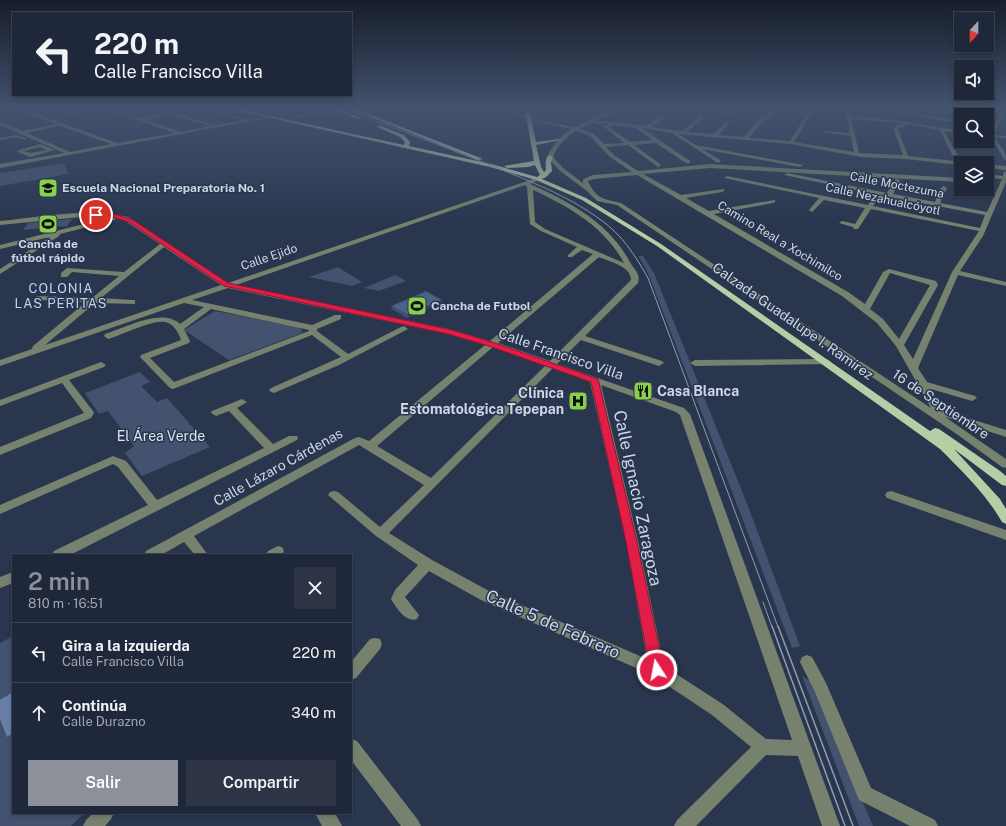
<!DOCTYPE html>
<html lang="es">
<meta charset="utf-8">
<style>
:root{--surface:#1f283a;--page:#2c3445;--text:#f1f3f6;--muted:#a1a6af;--line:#3c4454;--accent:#8c9099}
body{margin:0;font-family:"Public Sans",sans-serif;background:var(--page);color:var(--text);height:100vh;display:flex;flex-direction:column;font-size:15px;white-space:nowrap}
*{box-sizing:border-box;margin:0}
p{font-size:13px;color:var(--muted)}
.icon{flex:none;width:22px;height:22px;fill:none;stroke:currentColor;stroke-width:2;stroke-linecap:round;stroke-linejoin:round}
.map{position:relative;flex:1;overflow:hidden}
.sheet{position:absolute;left:12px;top:554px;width:340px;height:260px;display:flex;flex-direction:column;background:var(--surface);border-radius:0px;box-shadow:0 2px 6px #0003,0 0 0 1px var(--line)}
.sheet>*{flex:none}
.banner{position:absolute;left:12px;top:12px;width:340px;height:84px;border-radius:0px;box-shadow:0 2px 6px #0003,0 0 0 1px var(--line);background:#1f283a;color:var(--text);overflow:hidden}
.needle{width:26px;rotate:201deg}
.controls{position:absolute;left:954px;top:12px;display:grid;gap:8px}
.controls a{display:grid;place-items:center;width:40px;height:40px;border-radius:0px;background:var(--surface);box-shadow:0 2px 6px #0003,0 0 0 1px var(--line);font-size:20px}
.pin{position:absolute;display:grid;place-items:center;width:34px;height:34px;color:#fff;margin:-17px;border:2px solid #fff;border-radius:50%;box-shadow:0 1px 4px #0007}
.me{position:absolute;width:44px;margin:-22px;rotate:349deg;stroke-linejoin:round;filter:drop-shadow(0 0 3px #0008)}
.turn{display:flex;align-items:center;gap:14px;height:84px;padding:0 16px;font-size:18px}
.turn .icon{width:52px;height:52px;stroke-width:2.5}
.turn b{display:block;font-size:28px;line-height:34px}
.round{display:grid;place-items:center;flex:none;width:42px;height:42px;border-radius:0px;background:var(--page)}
.summary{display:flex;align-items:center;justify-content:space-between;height:68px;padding:0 16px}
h1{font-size:24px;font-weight:600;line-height:30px;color:var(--accent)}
.action{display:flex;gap:8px;margin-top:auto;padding:8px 16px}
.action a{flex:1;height:46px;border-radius:0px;background:var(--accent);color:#fff;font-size:16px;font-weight:600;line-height:46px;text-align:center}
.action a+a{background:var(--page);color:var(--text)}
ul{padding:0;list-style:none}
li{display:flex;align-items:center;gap:12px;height:60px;padding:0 16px;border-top:1px solid var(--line)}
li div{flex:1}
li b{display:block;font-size:15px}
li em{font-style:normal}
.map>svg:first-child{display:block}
.green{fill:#43526e}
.water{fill:#687faa}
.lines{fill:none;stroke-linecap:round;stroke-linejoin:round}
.minor{fill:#76826e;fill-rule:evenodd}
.major{fill:#b5cea5;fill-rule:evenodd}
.tram-far1{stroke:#929caf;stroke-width:1}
.tram{stroke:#929caf;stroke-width:1.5}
.wall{fill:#405377}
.shaded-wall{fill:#344461}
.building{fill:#4b618a;stroke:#344461}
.route{fill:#e11d48;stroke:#92132f}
.labels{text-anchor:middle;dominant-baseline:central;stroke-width:3;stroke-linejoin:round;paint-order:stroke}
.far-street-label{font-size:12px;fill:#cdd6e6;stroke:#29364e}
.far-poi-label{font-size:12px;font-weight:bold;fill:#cdd6e6;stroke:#29364e;text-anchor:start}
.far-neighbourhood-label{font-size:13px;letter-spacing:1px;fill:#c1d2f2;stroke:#29364e}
.street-label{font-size:14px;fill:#cdd6e6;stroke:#29364e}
.poi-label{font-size:14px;font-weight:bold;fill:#cdd6e6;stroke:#29364e;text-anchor:start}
.park-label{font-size:14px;fill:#dde5f2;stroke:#29364e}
.near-street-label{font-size:17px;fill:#cdd6e6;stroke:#29364e}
</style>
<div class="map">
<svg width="1006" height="826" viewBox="0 0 1006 826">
<rect width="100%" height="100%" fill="#29364e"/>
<path class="green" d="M64 163 68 174 0 186V173Z
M72 219 67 226 23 230 28 223Z
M638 256H643L654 273 748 506 800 646 792 648 655 291 647 271Z
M338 267 362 282 352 286 309 277Z
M395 275 406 281 379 291 364 288Z
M215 311 301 328 302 333 229 360 184 330Z
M140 372 150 382 141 386 157 402 167 398 210 447 142 476 125 453 134 446 108 411 99 414 85 393Z
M13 636V813H84L71 826H0V643Z
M802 676 816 685 844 758 873 826H859Z"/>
<path class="water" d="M13 692V733L7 737 0 719V700Z"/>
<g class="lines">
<path class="minor" d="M11 109V110L0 112V110Z
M17 109H23L117 143 175 133 105 109H111L141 119 165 113 154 109 170 112 190 109 175 113 216 125 243 120 217 113 219 111 248 120 275 115 277 116 0 168V164L64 153 0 125V122L23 131 55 124ZM170 114 210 126 181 132 146 120ZM60 126 111 144 70 152 27 133Z
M57 109H63L85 117 81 118Z
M264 109H271L259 113 257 112Z
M375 109H383L362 114 360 113Z
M501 109H508L531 117 527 118Z
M613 109H619V110L579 129 593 133 604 144 624 143 603 126 610 124H594L592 123 606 121 646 126 662 116 664 118 651 127 682 131 702 115 704 117 687 132 713 134 728 121 730 123 718 135 744 137 759 119 767 116 775 109H779L771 118 763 121 749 138 790 141 810 109H814L794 142 854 152 851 136 824 132 826 131 850 133 845 109H849L851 116 902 121 961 131V133L944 131 961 161 966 163 959 165 906 159 861 157 791 144 678 134 696 145 803 165 800 167 702 149 720 160 721 161 718 163 672 133 642 128 690 161V163H686L656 143 634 145 660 164 661 165 658 167 628 145 606 147 614 155 638 171 710 164 961 178V182L710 168 643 174 681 195 724 189V191L722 192 686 198 709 211 775 200V202L773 203 714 214 848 292 865 304 883 272 889 269 936 281 938 285 904 345 913 359 952 272 979 231 871 209 858 229H854L853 227 839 223 842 221 855 224 865 208 824 200 812 212 809 210 819 198 724 178 727 176 868 205 875 194 784 175 787 173 887 193 895 180 897 179 900 181 893 194 935 202 941 188 944 186 947 188 940 203 987 212 1002 179 987 178V174L1003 176V173L1006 171V182L983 236 960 271 1006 282V286L958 275 918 368 927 382 975 396 977 398 972 401 931 389 942 410 1006 430V437L945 417 1006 459V468L1002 467 958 435 617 205 597 201 587 191 559 170 547 157C553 145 560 137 571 129L528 120 530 119 575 127ZM851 119 903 123 893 128 903 155 859 153ZM908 124 940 130 955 161 908 156 898 129ZM615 125 636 128 652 140 630 142 609 127ZM576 131 589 135 610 157 632 172 593 175 583 179V183L563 168 553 157C558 145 565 138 576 131ZM637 175 842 296 877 323 896 346 931 408 621 203C604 199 596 199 588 181L594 179ZM880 195 889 197 985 215 980 228 873 206ZM890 273 930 285 899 339 883 319 870 309Z
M698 109H708L743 116 741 117Z
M872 109H883L961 121V123Z
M939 109H948L964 113 962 114Z
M1002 109H1006L994 135 1006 136V138L994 137 1005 152 1006 160 1004 159 995 143 987 138V135H989Z
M343 111 345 113 305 116 289 120 287 119 305 114Z
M16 135 27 139 25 140 16 137 0 140V138Z
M40 144 55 150 30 157 16 151ZM40 147 47 150 30 153 24 151Z
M987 164 1006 166V170L987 168Z
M536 178 541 179 530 184C570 202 610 223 631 264 635 270 641 275 638 283L585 336 662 361 664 363 659 366 581 340 557 364 684 408 690 414 840 826H822L798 756 766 755 696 826H674L677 820 751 747 712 715 652 675 481 600 429 571 405 597 419 615 417 619C406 623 396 608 391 599L395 590 418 565 376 536 328 495 330 492 334 491 338 492 380 527 424 485 359 445 194 536 208 555H195L184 542 161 555H144L146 551 355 438 359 437 369 441 485 345 448 334 228 288 192 300 312 325 335 315H341V319L317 329V331L348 354 401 327 404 326 408 329 339 365 274 393 271 392 269 390 271 388 341 357 312 335 173 389 170 388 140 357 141 355 181 340C179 333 173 323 165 322 154 319 121 335 108 339L104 336 105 334C125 328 162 307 180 324L204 307 184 303 0 366V360L32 349 33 346 86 302 40 300 36 298 37 296 92 298 119 276 72 272 67 277H61V273L67 268 124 272 160 244 124 220 115 218V220L60 234 59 236 0 274V269L50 237 0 249V245L112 217H81L0 225V221C42 217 86 207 128 217L228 283ZM525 185 527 187 530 224 541 231 577 247 568 255V257H572L582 250 593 254 490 341 449 329 236 285ZM533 190C568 206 605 227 624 263L545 229 535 222ZM164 247 221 285 45 345 95 303 135 304V300H132L101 298ZM599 257C610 262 631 266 631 280L550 361 498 343ZM211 309 309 330V331L174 382 150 358 189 343 190 341 184 329ZM493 347 545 366 431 478 377 446ZM553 368 590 382 626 541 647 659 491 592 432 560 389 533ZM601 385 676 412 680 415 792 740 766 739 724 705 664 666 638 541Z
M826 359 829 360 831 362 829 364 695 366 690 363 695 360Z
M101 362 106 365 104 367 69 380 93 411 94 413 91 418 0 455V447L84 413 62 383 0 406V400Z
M242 399 247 402 237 408 273 444 289 436H297L298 438 297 440 70 555H52L54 551 148 505 118 467 113 464 0 514V505L113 456 126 461 157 500 264 448 229 411 216 416 211 413 212 411Z
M891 491 1006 530V540L887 498 885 495 887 492Z
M278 546 282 547 284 551 282 555H266L268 551Z
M13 572V583L0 588V577Z
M375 638 380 639 382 644 380 649 356 678 351 680V662L370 639Z
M807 655 812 657 826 683 871 788 935 820 938 826H910L859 800 815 692 800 662 802 657Z
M351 739 357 741 418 820 421 826H401L351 760Z
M93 813H114L111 819 105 826H83L86 820Z
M315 813H335L342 826H322Z"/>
<path class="major" d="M230 109H238L404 145 405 142 400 137 377 127 379 125 404 135 410 142 409 146 491 164 537 177 540 175 535 165 528 167 507 168 504 166 534 161 525 109H529L536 142 559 139 561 140 536 145 541 167 544 172 546 170C546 165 544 158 550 155L553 157 551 162 552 171 546 177 542 179 586 198 661 244 930 431 935 428 939 429 1000 471 1006 476V486L1002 485 954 449 1000 499 1006 509V524L1002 522C986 494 963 472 940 449L657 246 582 200 536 180 490 167Z
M334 109H340L361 118 357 119Z
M350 109H356L483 159 478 160Z"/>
<path class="tram-far1" d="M345 109C395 129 445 147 495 167 531 182 569 196 601 220 622 235 635 255 648 278L778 627
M763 602 772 627"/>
<path class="tram" d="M772 626 845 826
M778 626 853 826"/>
</g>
<path class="wall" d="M442 300V302L407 318 392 309 391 306Z
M637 384 653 385 652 390 649 394 636 390Z"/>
<path class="shaded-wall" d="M442 300V302L407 318V315Z
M653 385 652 390 649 394 650 389Z"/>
<path class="building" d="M426 291 442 300 407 315 391 306Z
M640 380 653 385 650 389 637 384Z"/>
<linearGradient id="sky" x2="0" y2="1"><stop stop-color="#171e2b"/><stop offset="0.48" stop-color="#43526e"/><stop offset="1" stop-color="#43526e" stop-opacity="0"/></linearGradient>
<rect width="1006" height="225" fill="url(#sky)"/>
<path class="route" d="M96 213 114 214 133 220 228 283 452 330 495 343 598 379 637 542 664 670 662 675 657 677 652 675 650 670 626 542 591 382 489 346 448 334 224 286 129 222 113 217 94 216V214Z"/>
<defs>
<symbol id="school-square" viewBox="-11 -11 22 22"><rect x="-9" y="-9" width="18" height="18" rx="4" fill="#88cf4a" stroke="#29364e"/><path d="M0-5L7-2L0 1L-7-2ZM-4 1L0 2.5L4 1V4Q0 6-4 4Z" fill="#111"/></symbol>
<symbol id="stadium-square" viewBox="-11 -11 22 22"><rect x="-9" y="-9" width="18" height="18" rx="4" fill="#88cf4a" stroke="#29364e"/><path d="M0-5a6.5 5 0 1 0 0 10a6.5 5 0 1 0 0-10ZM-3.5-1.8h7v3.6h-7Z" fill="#111"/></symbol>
<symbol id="restaurant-square" viewBox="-11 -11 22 22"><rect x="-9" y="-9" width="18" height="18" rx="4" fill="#88cf4a" stroke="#29364e"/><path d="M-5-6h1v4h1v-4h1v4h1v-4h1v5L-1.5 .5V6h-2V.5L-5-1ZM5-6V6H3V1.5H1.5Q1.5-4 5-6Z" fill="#111"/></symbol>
<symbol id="hospital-square" viewBox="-11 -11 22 22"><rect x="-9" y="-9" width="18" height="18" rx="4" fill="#88cf4a" stroke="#29364e"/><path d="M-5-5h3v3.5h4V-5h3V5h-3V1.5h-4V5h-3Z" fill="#111"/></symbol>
</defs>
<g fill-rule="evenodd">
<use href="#school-square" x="37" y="177" width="22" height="22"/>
<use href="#stadium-square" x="37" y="213" width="22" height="22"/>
<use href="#stadium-square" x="406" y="295" width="22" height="22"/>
<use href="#restaurant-square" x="632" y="380" width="22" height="22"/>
<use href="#hospital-square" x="567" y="390" width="22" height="22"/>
</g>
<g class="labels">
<g class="far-street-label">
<text transform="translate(897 185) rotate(11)">Calle Moctezuma</text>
<text transform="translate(883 199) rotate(12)">Calle Nezahualcóyotl</text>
<text transform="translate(780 241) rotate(31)">Camino Real a Xochimilco</text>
<text transform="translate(269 257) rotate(-19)">Calle Ejido</text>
</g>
<g class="far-poi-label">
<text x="62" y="188">Escuela Nacional Preparatoria No. 1</text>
<text x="48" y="244" text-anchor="middle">Cancha de<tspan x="48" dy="14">fútbol rápido</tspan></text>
<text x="431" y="306">Cancha de Futbol</text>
</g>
<g class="far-neighbourhood-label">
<text x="61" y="288">COLONIA<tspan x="61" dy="15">LAS PERITAS</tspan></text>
</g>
<g class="street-label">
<text transform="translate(793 321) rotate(35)">Calzada Guadalupe I. Ramírez</text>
<text transform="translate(561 354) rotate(19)">Calle Francisco Villa</text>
<text transform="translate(941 404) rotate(34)">16 de Septiembre</text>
<text transform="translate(278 467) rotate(-29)">Calle Lázaro Cárdenas</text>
</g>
<g class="poi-label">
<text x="657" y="391">Casa Blanca</text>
<text x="564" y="393" text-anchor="end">Clínica<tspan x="564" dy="16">Estomatológica Tepepan</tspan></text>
</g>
<g class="park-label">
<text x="161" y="436">El Área Verde</text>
</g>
<g class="near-street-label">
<text transform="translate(638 498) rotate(78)">Calle Ignacio Zaragoza</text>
<text transform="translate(553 624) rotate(24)">Calle 5 de Febrero</text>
</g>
</g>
</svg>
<div class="controls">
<a><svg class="needle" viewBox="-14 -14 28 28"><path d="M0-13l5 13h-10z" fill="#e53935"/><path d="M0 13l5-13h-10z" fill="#a1a6af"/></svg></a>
<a><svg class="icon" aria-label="sound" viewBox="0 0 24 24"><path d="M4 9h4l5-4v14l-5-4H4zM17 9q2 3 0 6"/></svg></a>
<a><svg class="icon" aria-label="search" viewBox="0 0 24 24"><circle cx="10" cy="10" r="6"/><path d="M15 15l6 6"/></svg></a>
<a><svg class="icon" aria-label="layers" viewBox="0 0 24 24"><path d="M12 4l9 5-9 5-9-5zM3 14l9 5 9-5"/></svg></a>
</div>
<div class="pin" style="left:96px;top:215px;background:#d93025"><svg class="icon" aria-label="arrive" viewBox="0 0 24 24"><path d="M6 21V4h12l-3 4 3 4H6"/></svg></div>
<svg class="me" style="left:657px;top:670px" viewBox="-20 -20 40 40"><circle r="17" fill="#e11d48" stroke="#fff" stroke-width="3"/><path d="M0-11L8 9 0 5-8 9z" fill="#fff"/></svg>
<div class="banner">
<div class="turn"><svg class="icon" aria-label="left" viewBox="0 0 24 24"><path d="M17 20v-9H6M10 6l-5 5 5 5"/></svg><div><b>220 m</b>Calle Francisco Villa</div></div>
</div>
<section class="sheet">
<div class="summary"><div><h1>2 min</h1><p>810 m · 16:51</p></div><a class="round"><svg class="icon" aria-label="close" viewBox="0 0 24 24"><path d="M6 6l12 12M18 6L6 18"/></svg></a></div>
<ul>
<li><svg class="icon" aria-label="left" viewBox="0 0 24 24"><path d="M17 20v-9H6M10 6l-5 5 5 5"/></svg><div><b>Gira a la izquierda</b><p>Calle Francisco Villa</p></div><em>220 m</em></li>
<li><svg class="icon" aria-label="ahead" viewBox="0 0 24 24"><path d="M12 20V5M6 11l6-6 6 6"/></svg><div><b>Continúa</b><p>Calle Durazno</p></div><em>340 m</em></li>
</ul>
<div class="action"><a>Salir</a><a>Compartir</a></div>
</section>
</div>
